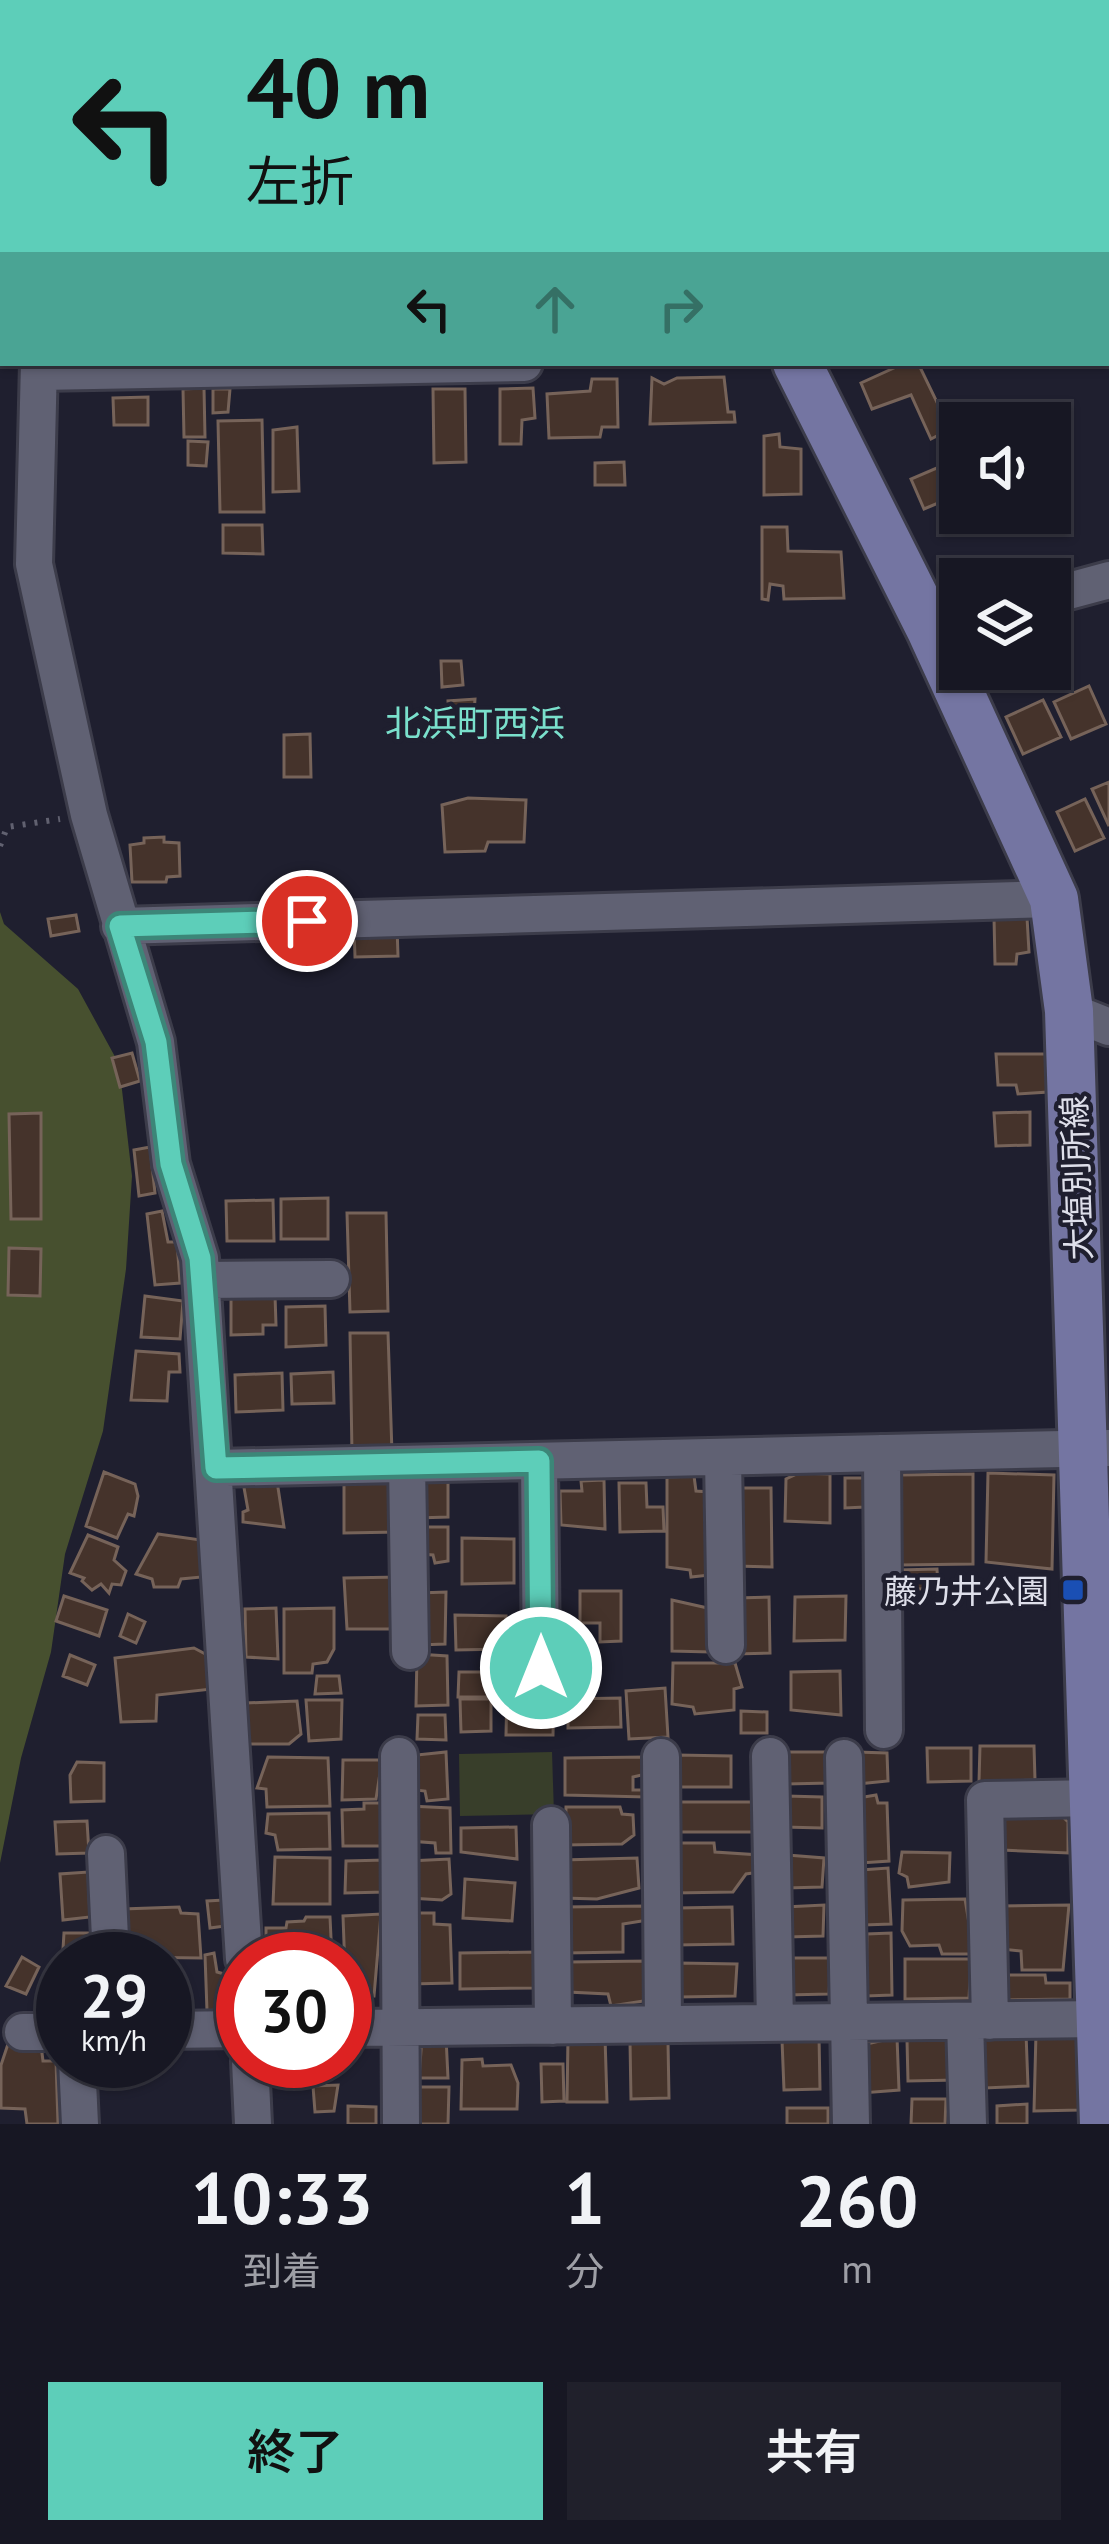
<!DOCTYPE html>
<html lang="ja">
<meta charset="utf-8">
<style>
:root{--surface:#171723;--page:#20202b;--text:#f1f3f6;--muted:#9e9fa6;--line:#363641;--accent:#5dceb9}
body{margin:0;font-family:"PT Sans","Noto Sans JP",sans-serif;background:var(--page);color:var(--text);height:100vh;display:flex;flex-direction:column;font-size:45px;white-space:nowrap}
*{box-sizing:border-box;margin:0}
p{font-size:39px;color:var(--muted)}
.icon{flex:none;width:66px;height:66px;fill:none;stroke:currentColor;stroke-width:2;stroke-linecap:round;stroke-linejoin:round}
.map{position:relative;height:2124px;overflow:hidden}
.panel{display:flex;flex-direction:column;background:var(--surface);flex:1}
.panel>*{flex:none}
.banner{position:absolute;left:0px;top:0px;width:1110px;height:366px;box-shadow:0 3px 9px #0004,0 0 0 3px var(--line);background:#5dceb9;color:#111;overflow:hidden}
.controls{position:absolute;left:939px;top:402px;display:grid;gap:24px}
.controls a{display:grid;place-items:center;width:132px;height:132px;border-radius:0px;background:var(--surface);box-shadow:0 3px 9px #0004,0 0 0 3px var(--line);font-size:60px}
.speed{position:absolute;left:36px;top:1932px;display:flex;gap:24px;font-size:60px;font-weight:700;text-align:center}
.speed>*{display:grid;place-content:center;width:156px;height:156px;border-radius:50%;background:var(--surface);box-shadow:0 3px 9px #0004,0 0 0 3px var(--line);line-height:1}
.speed small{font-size:30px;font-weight:400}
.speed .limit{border:18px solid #d22;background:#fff;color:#111}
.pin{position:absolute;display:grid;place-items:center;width:102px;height:102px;color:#fff;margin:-51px;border:6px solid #fff;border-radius:50%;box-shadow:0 3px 12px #0007}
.me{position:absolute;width:132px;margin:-66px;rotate:0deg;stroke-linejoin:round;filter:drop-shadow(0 0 9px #0008)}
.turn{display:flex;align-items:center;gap:42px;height:252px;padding:0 48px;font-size:54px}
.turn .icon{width:156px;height:156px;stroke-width:2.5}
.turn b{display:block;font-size:84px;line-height:102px}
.lanes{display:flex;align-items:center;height:114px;padding:0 48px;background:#0003;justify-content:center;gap:60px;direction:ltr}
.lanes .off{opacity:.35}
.eta{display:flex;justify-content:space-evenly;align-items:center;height:204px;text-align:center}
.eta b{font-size:72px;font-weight:600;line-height:84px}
.cta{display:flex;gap:24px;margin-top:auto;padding:24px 48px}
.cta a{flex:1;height:138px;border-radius:0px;background:var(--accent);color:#111;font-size:48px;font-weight:600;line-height:138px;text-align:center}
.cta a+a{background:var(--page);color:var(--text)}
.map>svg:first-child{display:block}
.green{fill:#383e2a}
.forest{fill:#47502f}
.building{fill:#45332b;stroke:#766359;stroke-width:3}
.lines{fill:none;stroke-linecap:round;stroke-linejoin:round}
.minor-casing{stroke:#3c3c4a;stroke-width:42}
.major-casing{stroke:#3c3c4a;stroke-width:54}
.path{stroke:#616170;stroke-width:6;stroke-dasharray:3 9;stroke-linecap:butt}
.minor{stroke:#606173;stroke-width:36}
.major{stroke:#7475a2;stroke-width:48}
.route-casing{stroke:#3c8678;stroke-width:30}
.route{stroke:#5dceb9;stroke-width:21}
.transit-dot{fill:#1a4fb4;stroke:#1f1f2f;stroke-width:4.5}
.labels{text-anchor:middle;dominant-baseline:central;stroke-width:9;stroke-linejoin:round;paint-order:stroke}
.street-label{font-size:33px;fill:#dedfea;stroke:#1f1f2f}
.poi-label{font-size:33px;fill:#dedfea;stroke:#1f1f2f;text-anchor:end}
.neighbourhood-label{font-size:36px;fill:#7ae0cc;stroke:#1f1f2f}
</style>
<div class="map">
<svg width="1109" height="2124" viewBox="0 0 1109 2124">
<rect width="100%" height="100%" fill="#1f1f2f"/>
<path class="green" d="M552 1752 554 1814 460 1816 459 1754Z"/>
<path class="forest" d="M0 912 4 924 78 989 119 1064 132 1176 126 1269 103 1431 65 1554 51 1652 21 1758 0 1863Z"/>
<path class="building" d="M905 363H918L950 429 931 439 911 395 872 409 861 383Z
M724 377 728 412H734L735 422 650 424 652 378 664 384 677 378Z
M592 379H617L618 427H602L600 437 549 438 547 394 590 391Z
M204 388 205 437H184L183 389Z
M533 388 535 418 522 420 521 444H500V389Z
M213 389H230L228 412 213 413Z
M433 389H465L466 462 434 463Z
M148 397V425H114L113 398Z
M262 420 264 512H220L218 421Z
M297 427 299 491 273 492V430Z
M779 434 780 447 801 449V494L764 495V436Z
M188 441 208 442 206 466 188 465Z
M960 458V494L924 509 911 479Z
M624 462 625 485H595V463Z
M223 525H262L263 554 223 553Z
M762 527H787L788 551 841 552 844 598 784 599 783 586 770 584 768 600 762 599Z
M441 661H461L463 685 442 687Z
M1089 686 1106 724 1071 739 1054 702Z
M475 699 473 729H449L448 701Z
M1043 700 1061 737 1023 754 1006 717Z
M310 734 311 777H284V735Z
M1109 782V826L1092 789Z
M468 798 526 800 524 842H488L485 851 445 852 442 805Z
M1085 799 1104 838 1075 851 1057 812Z
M164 837V842L179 843 180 876 167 877 166 882H132L130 845 144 843V838Z
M76 915 79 931 51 936 48 919Z
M994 917H1027L1029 952 1017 954 1016 964H995Z
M397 927 398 956 355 957 354 928Z
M132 1053 140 1081 120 1087 112 1058Z
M996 1054H1047L1048 1092 1018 1094 1016 1085H998Z
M1030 1112V1145L996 1146 994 1113Z
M41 1113V1219H11L9 1114Z
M150 1147 155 1193 139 1196 134 1150Z
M328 1198V1239H281V1199Z
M273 1200 274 1241H227L226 1201Z
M162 1211 168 1242H177L180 1283 155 1285 147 1214Z
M347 1213H386L388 1311 350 1312Z
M9 1248 41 1249 40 1296 8 1295Z
M275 1295 276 1325H263V1334L231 1335V1296Z
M145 1296 183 1301 180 1339 141 1337Z
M325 1306 326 1345 286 1347V1307Z
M350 1333H388L392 1453 352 1454Z
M136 1351 179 1354 180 1372H169L167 1401 131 1400Z
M333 1372 334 1403 292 1404 291 1374Z
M282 1373 283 1410 236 1412 235 1375Z
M104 1472 135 1484 138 1496 134 1516 128 1514 117 1538 86 1526Z
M799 1473 830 1474V1523L785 1521 786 1479Z
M988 1473 1054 1475 1052 1569 986 1562Z
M973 1474V1564L899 1565 900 1475Z
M694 1476 696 1491 710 1492V1575L691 1577 690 1570 667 1567V1477Z
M396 1477 398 1532 344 1533V1479Z
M845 1478H865V1507L845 1508Z
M415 1480 448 1482V1517L417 1518Z
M604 1480 605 1529 561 1525 560 1491H582L581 1481Z
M277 1481 284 1527 243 1522V1512L248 1510 243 1482Z
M619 1483H646L647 1507H663L664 1531 620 1532Z
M742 1488H771L772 1567 735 1566Z
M419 1527H448V1561L435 1563 433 1555 419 1554Z
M158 1534 201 1540 202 1577 181 1579 178 1587H154L152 1579 136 1574Z
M88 1535 118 1547 114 1560 126 1571 121 1585 112 1584 109 1593 101 1584 92 1590 82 1581 84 1578 70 1573Z
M462 1538 514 1539V1583L462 1584Z
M937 1569 938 1588 900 1590 899 1570Z
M400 1577 390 1629H347L344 1578Z
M580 1591H621V1641L600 1642V1623H580Z
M446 1592 445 1644 419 1645V1593Z
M64 1596 107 1610 99 1636 56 1621Z
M846 1596 845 1640 794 1641 795 1597Z
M769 1597 770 1653 736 1654 737 1598Z
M672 1600 712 1609 710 1652 672 1651Z
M276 1608 278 1659 246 1657 245 1609Z
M334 1608V1649L327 1662 313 1664 312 1673H284V1609Z
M128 1614 145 1622 136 1643 120 1636Z
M455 1615 506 1616 505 1649 456 1650Z
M194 1648 209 1656 212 1689 157 1695 156 1721 121 1722 115 1658Z
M417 1654 447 1656 448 1705 416 1706Z
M70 1655 95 1665 87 1685 63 1676Z
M673 1663H735L742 1687 734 1689V1710L695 1714 693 1707 672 1704Z
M840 1671 841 1715 791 1710V1672Z
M459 1672H490L489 1697H458Z
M317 1676H339L341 1693 315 1694Z
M665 1688 668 1737 629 1739 626 1691Z
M507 1691 554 1695 553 1735H506Z
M620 1698 621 1727 568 1728V1699Z
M460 1699H491V1731L461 1732Z
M306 1700H342L341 1739 309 1741Z
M297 1701 301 1734 289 1744H247L246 1703Z
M741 1711 767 1712V1733H741Z
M418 1715H445L446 1740 417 1739Z
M980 1746H1034L1035 1780 979 1782Z
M927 1748H971V1781L928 1782Z
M446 1752 448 1799 427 1801 425 1791 407 1789V1756Z
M785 1752H827L830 1783 786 1784Z
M856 1752 887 1753 888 1781 857 1784Z
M676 1755 731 1756V1787H677Z
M268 1757 328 1758 330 1806 267 1807 266 1789 257 1788Z
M646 1757V1774L633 1777V1790H646V1797L565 1795V1758Z
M343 1760H382L376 1799 342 1800Z
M77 1762 104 1763V1801L71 1802 70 1775Z
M876 1795 878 1803H887L889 1861 861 1863 858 1798Z
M786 1796 822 1797V1828L784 1827Z
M676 1802H757V1832H676Z
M364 1803H382V1846H343L342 1810 364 1809Z
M409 1806 450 1808 451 1853H436L435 1843 409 1841Z
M566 1807H620L622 1814 633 1815 634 1835 622 1844 565 1845Z
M329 1813 330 1849 278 1850 275 1835 266 1833 268 1814Z
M1060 1814 1068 1822V1853L1002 1850V1815Z
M87 1821 89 1853 57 1854 55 1822Z
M516 1827 517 1859 461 1852V1828Z
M674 1843H714L715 1852 760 1855V1872L746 1874 733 1892 674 1893Z
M902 1852 950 1853 949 1882 909 1887 907 1877 899 1873Z
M787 1855 824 1858 822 1887 786 1888Z
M275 1857 330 1858V1904H273Z
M637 1858 639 1888 597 1899 563 1898 562 1860Z
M449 1859 451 1894 442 1900 410 1898 409 1861Z
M385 1860V1892L345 1893 346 1861Z
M888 1868 891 1924 864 1925 861 1870Z
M88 1872 90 1917 63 1920 60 1874Z
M465 1879 515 1883 512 1921 463 1918Z
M965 1899 974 1954H942L939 1945 910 1946 902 1931 903 1900Z
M224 1900 225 1926 210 1928 207 1901Z
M824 1905 823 1936 787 1937 785 1907Z
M1069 1905 1063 1970H1022L1021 1951 1001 1949 999 1906Z
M646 1906 648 1920 623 1924V1952L565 1953 564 1907Z
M179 1907 181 1913 198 1914 201 1958 125 1957 123 1909Z
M732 1907 733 1944 677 1945V1908Z
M409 1913H434V1924L450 1925 452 1983 411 1984Z
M381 1914 374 1996 346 1997 343 1916Z
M306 1917H330L332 1959H266V1928H286L287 1922 304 1921Z
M64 1933H94L95 1959H63L62 1965Z
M891 1933 892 1995 866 1996 867 1934Z
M538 1952 536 1988 460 1989V1953Z
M214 1953 217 1972 228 1975V2012L207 2011 205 1955Z
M22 1957 39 1967 26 1994 6 1986Z
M786 1958H831L829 1994 786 1995Z
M905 1959H971L969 1998 905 1999Z
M648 1961 650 2000 611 2006 608 1994 568 1992 569 1962Z
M679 1963 737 1964 735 1996 680 1997Z
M1005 1975H1045L1046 1983H1070V1999L1005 2000Z
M49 1980H63V2014L49 2013Z
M1026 2033 1028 2086 985 2088 983 2034Z
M1036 2033 1077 2034 1080 2110 1034 2111Z
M819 2036 820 2089 784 2090 782 2040Z
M422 2037H446L448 2078H419Z
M568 2037H605L607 2102H567Z
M897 2037 899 2090 862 2093 858 2046Z
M956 2039 957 2080 908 2081 907 2040Z
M630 2042H668L669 2098 631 2099Z
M8 2044 41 2045 43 2061H56L58 2124H27L25 2109 1 2108V2065Z
M482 2059 483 2066 511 2065 518 2083 517 2109H461L462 2060Z
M267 2061H328L329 2065 324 2064 319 2081 266 2083Z
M541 2064H563L564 2101 542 2102Z
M338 2085 334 2111 315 2112 313 2086Z
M411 2087H449L448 2124H411Z
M912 2099H946L945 2124H911Z
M1027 2104V2124H997V2106Z
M348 2106 376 2107V2124H348Z
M787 2108H828V2124H787Z"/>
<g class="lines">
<defs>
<path id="minor" d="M1107 4 1109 3
M0 72 2 0
M0 152 3 164
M39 363 34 564 89 815 156 1042 171 1164 200 1258 244 1959
M39 372 524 363
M1050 596 1109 580
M120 926 1054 899
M1069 1011 1109 1027
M203 1280 331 1279
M882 1453 884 1730
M723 1457 726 1645
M407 1464 410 1651
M216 1468 1109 1448
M517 1668H541L539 1461
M399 1756 401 2124
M770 1756 775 2023
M661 1757 663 2024
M844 1758 851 2124
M551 1825 553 2026
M106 1854 111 1959
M965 2021 968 2124
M990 2021 985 1800 1095 1798
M345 2028 1101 2019
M165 2030 243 2029
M23 2032H63
M77 2061 80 2124
M250 2061 253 2124"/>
<path id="major" d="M626 0 627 3
M797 363 931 630 1054 899 1069 1011 1104 2124"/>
</defs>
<use href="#minor" class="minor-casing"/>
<use href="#major" class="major-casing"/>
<path class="path" d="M0 846 7 827 60 819"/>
<use href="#minor" class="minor"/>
<use href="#major" class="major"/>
</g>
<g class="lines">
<defs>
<path id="route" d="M307 921 120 926 156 1042 171 1164 200 1258 216 1468 539 1461 541 1668"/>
</defs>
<use href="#route" class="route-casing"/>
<use href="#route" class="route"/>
</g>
<rect class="transit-dot" x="1061" y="1578" width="24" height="24" rx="6"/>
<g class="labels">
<g class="street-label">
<text transform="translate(1076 1178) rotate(-92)">大塩別所線</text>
</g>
<g class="poi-label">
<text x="1049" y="1590">藤乃井公園</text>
</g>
<g class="neighbourhood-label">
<text x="475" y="722">北浜町西浜</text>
</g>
</g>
</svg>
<div class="controls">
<a><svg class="icon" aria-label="sound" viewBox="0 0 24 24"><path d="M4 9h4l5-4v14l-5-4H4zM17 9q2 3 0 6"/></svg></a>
<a><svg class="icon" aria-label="layers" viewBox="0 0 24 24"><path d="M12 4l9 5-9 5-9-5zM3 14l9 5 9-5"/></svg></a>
</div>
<div class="speed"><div>29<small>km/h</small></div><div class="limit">30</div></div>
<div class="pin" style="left:307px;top:921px;background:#d93025"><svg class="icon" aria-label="arrive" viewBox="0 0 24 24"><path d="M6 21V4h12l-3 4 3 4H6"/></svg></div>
<svg class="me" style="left:541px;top:1668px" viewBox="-20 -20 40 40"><circle r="17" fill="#5dceb9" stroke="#fff" stroke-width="3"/><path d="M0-11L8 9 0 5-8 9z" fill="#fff"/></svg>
<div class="banner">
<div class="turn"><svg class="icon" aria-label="left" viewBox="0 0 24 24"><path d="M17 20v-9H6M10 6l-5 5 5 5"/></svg><div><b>40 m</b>左折</div></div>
<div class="lanes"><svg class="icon" aria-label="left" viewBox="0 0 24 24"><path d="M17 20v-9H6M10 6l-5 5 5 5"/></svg><svg class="icon off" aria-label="ahead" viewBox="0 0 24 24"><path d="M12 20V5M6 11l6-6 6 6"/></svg><svg class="icon off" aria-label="right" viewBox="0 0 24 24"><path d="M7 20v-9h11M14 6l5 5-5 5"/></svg></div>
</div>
</div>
<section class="panel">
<div class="eta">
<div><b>10:33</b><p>到着</p></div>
<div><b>1</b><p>分</p></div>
<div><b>260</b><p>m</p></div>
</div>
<div class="cta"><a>終了</a><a>共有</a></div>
</section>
